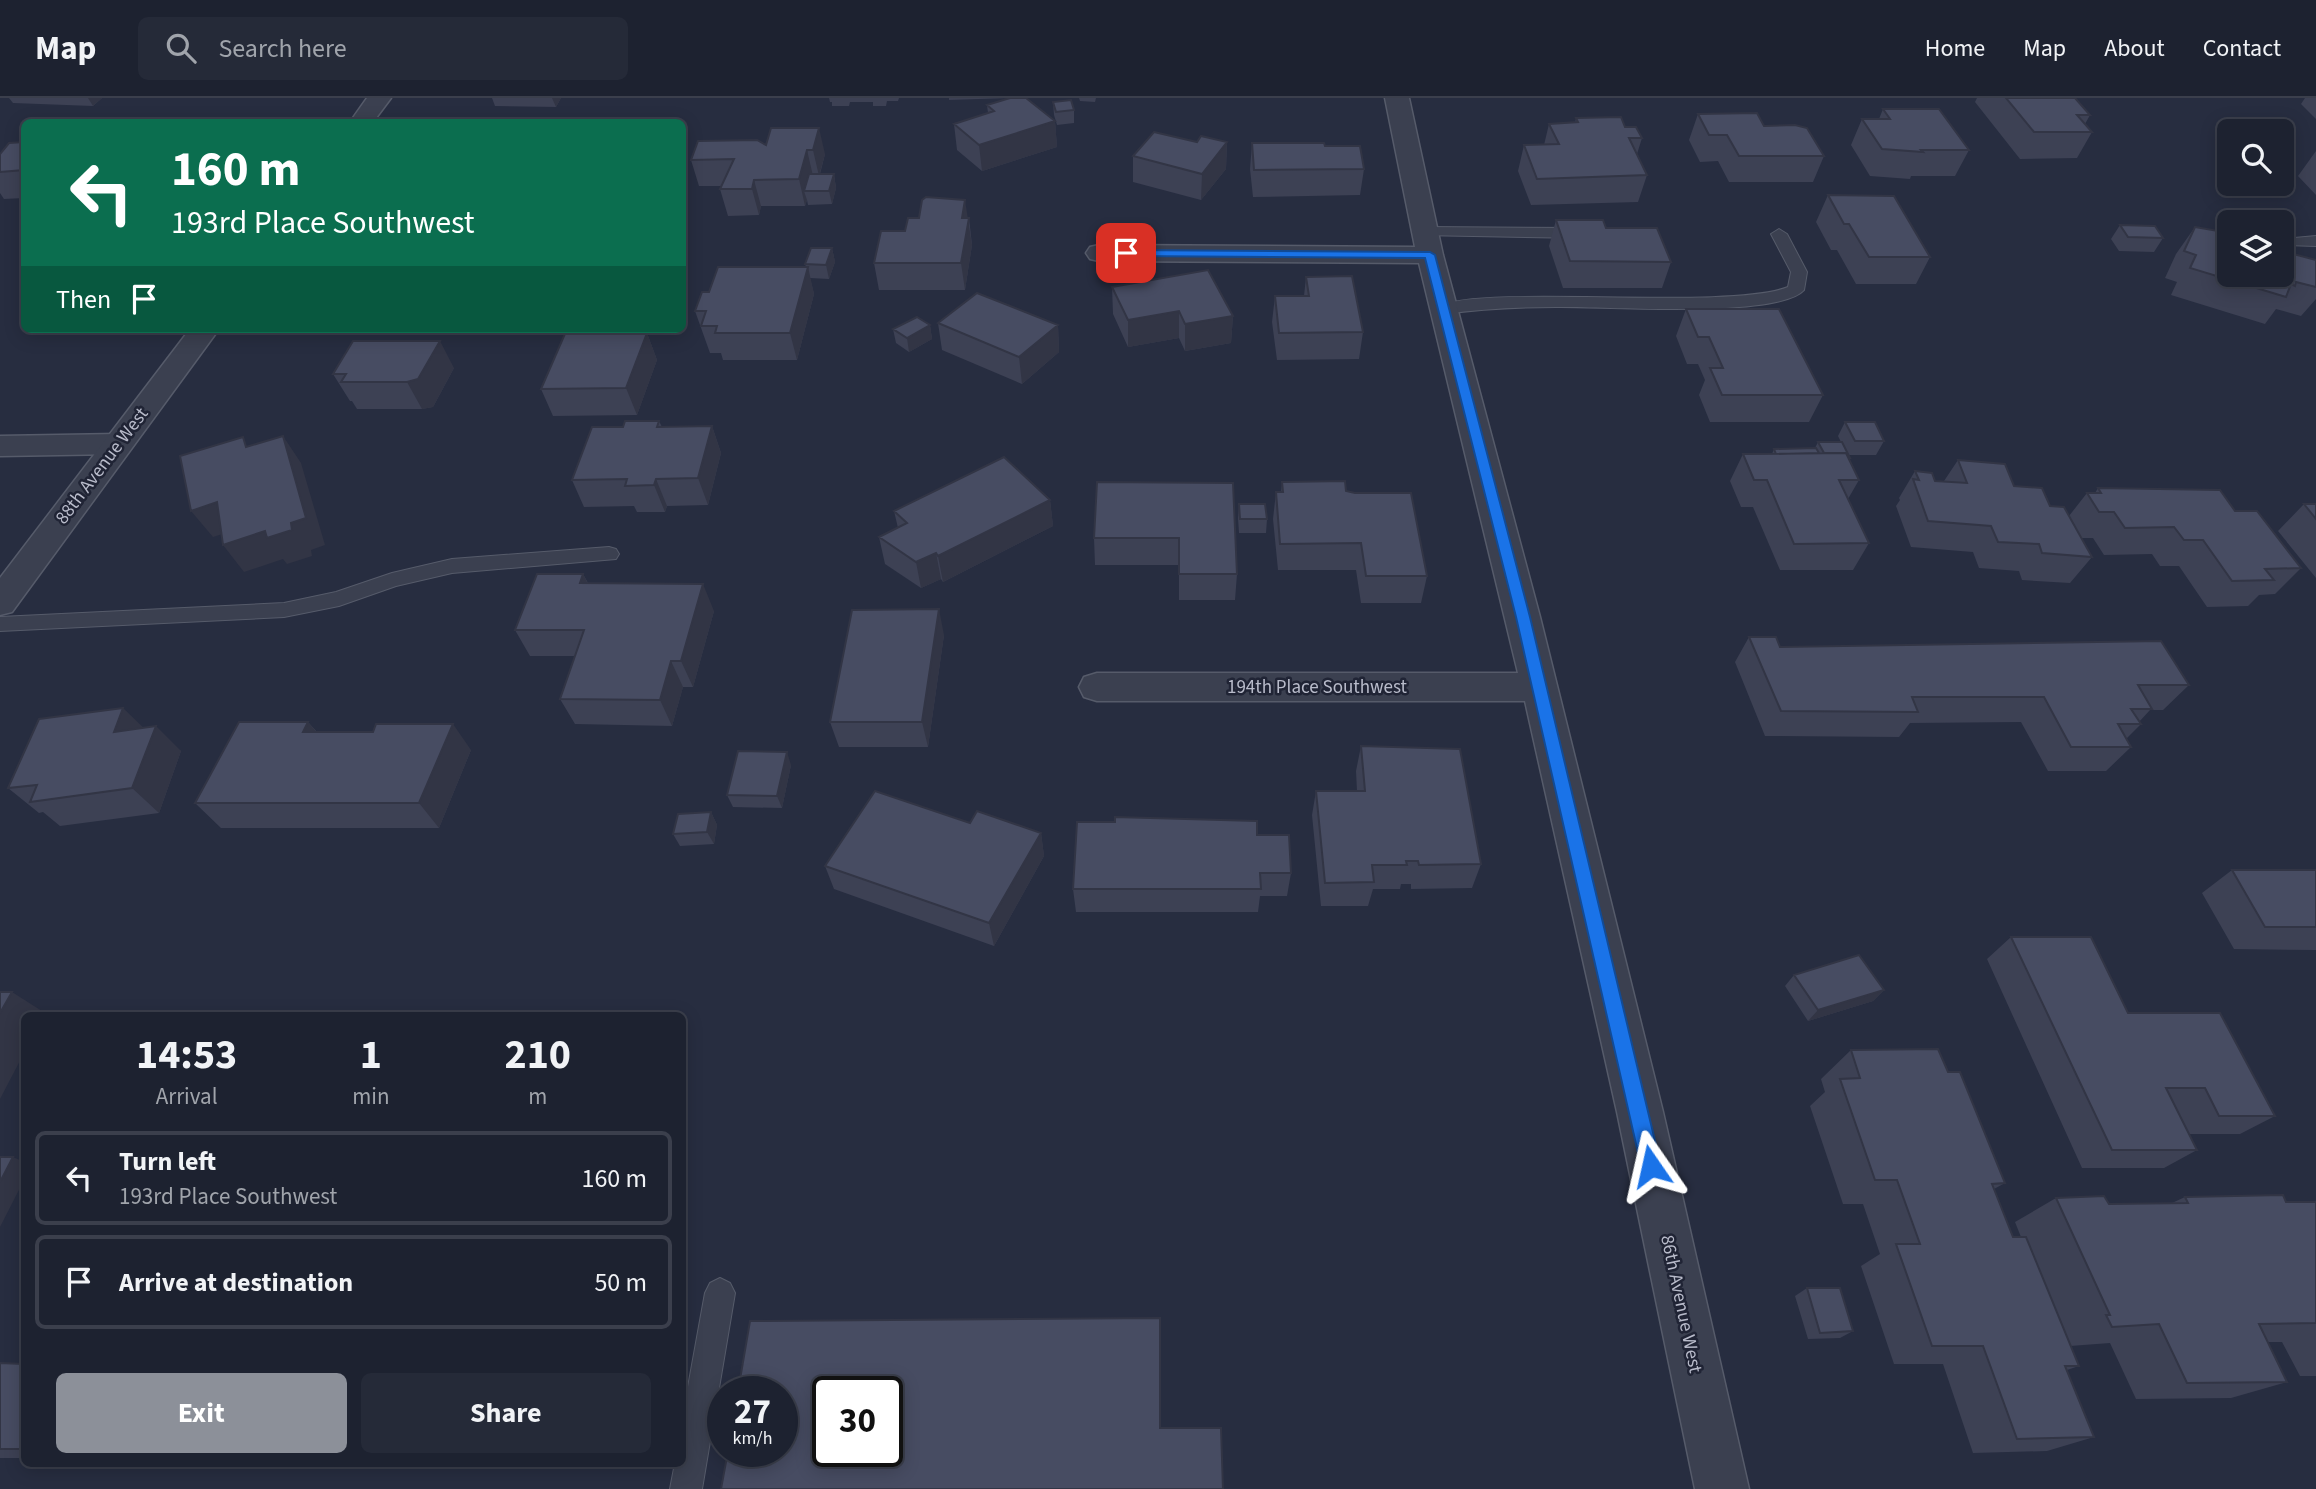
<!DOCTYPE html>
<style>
:root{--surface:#1d2230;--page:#252a38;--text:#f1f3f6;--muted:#a0a4ab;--line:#3b3f4c;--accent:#8c9099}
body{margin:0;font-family:"Source Sans 3",sans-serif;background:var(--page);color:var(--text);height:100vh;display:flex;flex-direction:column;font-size:26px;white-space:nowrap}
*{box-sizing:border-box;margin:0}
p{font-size:23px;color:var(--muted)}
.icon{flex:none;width:38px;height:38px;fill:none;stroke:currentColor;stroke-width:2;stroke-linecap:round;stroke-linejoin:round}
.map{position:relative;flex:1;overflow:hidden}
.panel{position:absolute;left:21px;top:914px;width:665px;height:455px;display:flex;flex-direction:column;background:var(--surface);border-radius:10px;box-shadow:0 4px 18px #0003,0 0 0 2px var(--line)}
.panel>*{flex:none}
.banner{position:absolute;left:21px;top:21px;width:665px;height:214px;border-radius:10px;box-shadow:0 4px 18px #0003,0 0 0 2px var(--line);background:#0b6e4f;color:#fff;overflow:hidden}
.fabs{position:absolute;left:2217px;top:21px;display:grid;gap:14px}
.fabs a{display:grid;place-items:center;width:77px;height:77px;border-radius:10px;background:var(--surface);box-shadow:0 4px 18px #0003,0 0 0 2px var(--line);font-size:35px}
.speed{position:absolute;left:707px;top:1278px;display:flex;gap:14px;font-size:35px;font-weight:700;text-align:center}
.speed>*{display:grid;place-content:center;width:91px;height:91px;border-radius:50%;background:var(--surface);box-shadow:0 4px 18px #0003,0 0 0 2px var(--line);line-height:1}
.speed small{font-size:18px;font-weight:400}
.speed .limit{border:4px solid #111;border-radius:10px;background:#fff;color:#111}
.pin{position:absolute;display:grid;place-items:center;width:60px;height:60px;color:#fff;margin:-30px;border-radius:14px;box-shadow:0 4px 10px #0006}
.me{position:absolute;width:77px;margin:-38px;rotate:349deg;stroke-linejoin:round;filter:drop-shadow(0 0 5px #0008)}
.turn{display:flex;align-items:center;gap:24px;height:147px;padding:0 35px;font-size:32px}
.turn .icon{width:91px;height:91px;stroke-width:2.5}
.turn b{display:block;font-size:49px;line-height:60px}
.then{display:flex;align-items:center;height:66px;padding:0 35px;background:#0003;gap:14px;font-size:26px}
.eta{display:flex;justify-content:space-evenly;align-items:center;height:119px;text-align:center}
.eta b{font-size:42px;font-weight:700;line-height:49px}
.cta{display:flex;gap:14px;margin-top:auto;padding:14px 35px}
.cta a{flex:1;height:80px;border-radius:10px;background:var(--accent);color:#fff;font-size:28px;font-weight:700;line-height:80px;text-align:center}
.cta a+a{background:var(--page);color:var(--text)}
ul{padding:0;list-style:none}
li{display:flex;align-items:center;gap:21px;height:94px;margin:0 14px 10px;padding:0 21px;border:4px solid var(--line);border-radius:10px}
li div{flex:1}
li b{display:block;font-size:26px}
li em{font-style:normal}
header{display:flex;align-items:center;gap:42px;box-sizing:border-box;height:98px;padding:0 35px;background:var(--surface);border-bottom:2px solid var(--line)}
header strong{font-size:33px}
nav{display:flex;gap:38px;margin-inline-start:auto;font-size:24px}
.search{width:490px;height:63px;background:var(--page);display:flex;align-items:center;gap:18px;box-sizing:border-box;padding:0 24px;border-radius:10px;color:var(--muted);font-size:26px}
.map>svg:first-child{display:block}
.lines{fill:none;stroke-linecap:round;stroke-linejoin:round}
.service-casing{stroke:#565b6a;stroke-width:2}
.minor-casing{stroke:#565b6a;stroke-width:3}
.tertiary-casing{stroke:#565b6a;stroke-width:3}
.service{fill:#3b4050;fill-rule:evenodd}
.minor{fill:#3b4050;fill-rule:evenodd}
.tertiary{fill:#3b4050;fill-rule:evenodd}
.wall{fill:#3d4154}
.shaded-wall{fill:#323545}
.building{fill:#474c62;stroke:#323545;stroke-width:2;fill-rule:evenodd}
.route{fill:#1a73e8;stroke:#114b97;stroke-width:2}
.labels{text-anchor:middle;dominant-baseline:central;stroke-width:5;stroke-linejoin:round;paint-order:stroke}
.street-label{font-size:19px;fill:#b8bbca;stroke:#202435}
</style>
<header>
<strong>Map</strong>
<div class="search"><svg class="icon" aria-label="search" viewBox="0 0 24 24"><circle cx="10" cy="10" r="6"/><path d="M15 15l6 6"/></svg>Search here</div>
<nav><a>Home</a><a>Map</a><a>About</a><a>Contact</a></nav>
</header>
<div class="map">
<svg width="2316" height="1391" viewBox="0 0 2316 1391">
<rect width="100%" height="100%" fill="#272d40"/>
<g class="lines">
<defs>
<path id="service" d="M1425 129 1583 130 1591 135 1583 140 1420 137V131Z
M1779 131 1787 136 1807 174 1804 192C1778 221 1601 208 1556 209 1519 209 1481 211 1444 216L1436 211C1462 184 1726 214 1788 189L1791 174 1771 136Z
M2316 138V148L2282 147V141Z
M609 449 616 451 619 456 616 461 452 475 396 488 339 508 284 519 0 533V519L284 505 336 494 392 475 452 461Z
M720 1180 730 1185 735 1195 702 1391H670L675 1365H682V1322L705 1195 710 1185Z"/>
<path id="minor" d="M1385 0H1409L1443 157 1540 519 1663 1014 1749 1391H1695L1617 1014 1525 603H1097L1084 599 1079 589 1084 579 1097 575H1518L1419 165 1099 163 1090 161 1086 155 1090 149 1099 147 1415 149Z
M118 336 129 339 133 346 129 353 118 356 0 358V338Z"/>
<path id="tertiary" d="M367 0H391L373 24H350Z
M190 231H219L12 514 0 517V480Z"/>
</defs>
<use href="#service" class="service-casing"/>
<use href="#minor" class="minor-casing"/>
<use href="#tertiary" class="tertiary-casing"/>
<use href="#service" class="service"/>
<use href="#minor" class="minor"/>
<use href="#tertiary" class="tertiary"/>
</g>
<path class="wall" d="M9 0H102L93 8 13 5Z
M492 0H561L556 9 495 8Z
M829 0H899L898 3H887L886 8H873V4H850L849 8H832V4H830Z
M949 0H1009L949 2Z
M1079 0H1096L1095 4 1080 3Z
M1977 0H2075L2090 17 2085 26 2092 34 2077 60 2020 61 1975 4Z
M2305 0H2316V21L2301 6Z
M1053 4 1074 12V25L1057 27 1054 17Z
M987 7 1055 23 1057 49 982 73 957 52 954 26 988 15Z
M1883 11 1969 52 1955 78H1911L1910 81 1870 78 1851 47 1862 21H1879Z
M1698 16 1764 28 1824 58 1813 84H1729L1718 63 1700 64 1689 42Z
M1576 20 1625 29 1642 40 1637 56 1647 77 1638 104 1531 107 1518 73 1524 47H1544L1549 26 1575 25Z
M771 30 825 56 820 76H834L836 90 832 106 808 107 807 102 805 108H761L759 117 728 118 720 91 722 88H699L691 62 766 47Z
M24 44V100L4 101 0 95V56Z
M1197 44H1227L1226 71 1201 102 1133 84V58Z
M1252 45 1325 48 1364 71 1360 97 1253 99 1250 71Z
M2316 53V97L2298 78Z
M1828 97 1930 159 1916 186H1856L1837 152H1831L1816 124Z
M969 120 972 147 965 192H879L874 165 905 133Z
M1556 122 1606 130 1671 164 1662 190H1563L1549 148Z
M2120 127 2163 140 2154 154 2119 153 2111 141Z
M2195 129 2230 177 2316 162V201L2301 218 2276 211 2265 226 2171 197 2177 184 2165 180 2176 156Z
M832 150 835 164 829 181 810 180 814 196 797 262H723L721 255H710L695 213 709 194 806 169 805 166Z
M1306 179 1363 234 1359 261 1277 262 1272 224 1275 198H1304Z
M1112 189 1233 218 1231 245 1185 253 1179 240 1128 249 1113 216Z
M1686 211 1823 297 1809 324H1710L1699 297 1705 282 1698 266H1687L1676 238Z
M938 225 1058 227 1059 254 1022 286 942 252Z
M930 227 932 241 909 254 896 245 893 231Z
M644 235H647L657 262 637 317 553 318 541 291Z
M454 270 433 309 422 311H357L352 303H350L333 276Z
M659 323 662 329 712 328 721 355 708 407 667 408 665 414H637L634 408 584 409 572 382 623 329Z
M1845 324 1884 343 1876 357H1849L1850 360 1849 362 1859 382 1848 401 1869 445 1853 472H1780L1753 409H1741L1730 383 1743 356H1772L1774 351 1815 350 1818 344H1841L1838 338Z
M1958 362 2014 388 2069 418 2087 395H2095L2098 390 2235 413 2301 470 2275 496 2259 497 2248 508 2207 509 2179 468H2160L2152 456 2104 457 2093 440H2081L2092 459 2070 485 2022 482 2019 473 1979 470 1973 454 1911 449 1896 408 1900 402 1899 400 1915 373 1935 383H1944Z
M1097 384 1237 476 1235 502H1179V467H1095L1094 440Z
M1282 384 1346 393 1427 478 1421 505H1361L1356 472H1278L1273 421 1276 394H1281Z
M1050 402 1053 428 943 484 941 481 921 490 885 466 879 439 898 430 894 413Z
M1239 406 1267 421 1266 435H1239L1238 420Z
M2304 406H2316V480L2278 433Z
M583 476 588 485 714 513 693 589H683L672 628 575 626 560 601 575 558H530L515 532Z
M944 537 928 649H839L830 624Z
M1749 539 1780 549 2189 587 2163 612H2150L2139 624 2141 626 2126 641 2131 649 2106 673H2048L2021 624 1910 625 1899 639 1765 638 1735 564Z
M308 624 317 634 471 652 439 730H221L195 705Z
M143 630 181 653 159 715 60 728 43 714 39 715 8 690Z
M1361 648 1481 766 1472 790 1411 791V786H1401L1400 791H1373L1368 808H1321L1312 717 1316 693H1357L1356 673Z
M791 667 782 710 733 709 727 697Z
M711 714 717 727 714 746 680 748 673 736Z
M970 725 1041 735 1044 758 994 848 834 791 825 768Z
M1257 737 1291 775 1287 798H1260L1258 814H1076L1073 791Z
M2232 772H2316V852L2234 851 2202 795Z
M2011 839 2128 915 2275 1018 2240 1036H2189L2197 1052 2164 1070H2082L1987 861Z
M1794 877 1884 892 1873 903 1808 923 1785 888Z
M1851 952 1948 974 2005 1085 1994 1091 2013 1139H2021L2015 1124 2056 1100 2109 1106 2172 1105 2185 1099 2286 1104H2316V1278H2300L2282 1244H2267L2287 1284 2231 1300 2136 1301 2110 1245 2070 1248 2079 1268 2067 1272 2094 1339 2047 1353 1973 1355 1943 1266H1894L1861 1168 1880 1156 1863 1106H1843L1810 1008 1825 994 1821 981Z
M1807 1190 1853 1233 1840 1240 1808 1241 1795 1198Z
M0 1265 24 1266V1360H0Z"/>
<path class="shaded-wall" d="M88 0H102L93 8Z
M552 0H561L556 9Z
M1055 23 1057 49 982 73 979 47Z
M819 30 825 56 819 78 813 52Z
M1227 44 1226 71 1201 102 1202 76Z
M807 52 813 78 804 93 807 102 805 108 799 81Z
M834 76 836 90 832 106 829 93Z
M754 82 761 108 759 117 752 91Z
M965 102 972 147 965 192 961 165 962 120Z
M832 150 835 164 829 181 826 167Z
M808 169 814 196 797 262 790 235Z
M1179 213V240L1128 249V222Z
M1233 218 1231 245 1185 253V226Z
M930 227 932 241 909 254 907 240Z
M1058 227 1059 254 1022 286 1019 259Z
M628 231H642L645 239 647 235 657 262 637 317 626 290V235Z
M440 243 454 270 433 309 422 311 407 284Z
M712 328 721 355 708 407 698 380Z
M283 338 301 365 325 447 311 452 312 458 287 466 283 461 244 474 223 447 291 425Z
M656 381 667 408 665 414 654 387Z
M1050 402 1053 428 943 484 938 458Z
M217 404 238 431 213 439 191 413Z
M936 455 941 481 921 490 916 464Z
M583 476 596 502 580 485Z
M703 486 714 513 693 589 681 563Z
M939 511 944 537 928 649 922 624Z
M671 563 683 589 672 628 660 602Z
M123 610 149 635 114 634Z
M308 624 329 649 303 634Z
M453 626 471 652 439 730 419 705Z
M156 628 181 653 159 715 132 690Z
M787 654 791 667 782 710 777 698Z
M711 714 717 727 714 746 707 734Z
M1041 735 1044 758 994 848 989 825Z
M1884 892 1873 903 1808 923 1818 912Z
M12 894 45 915 44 917H24V955L0 1001V915Z
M13 1059 24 1064V1082L0 1129V1084Z"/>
<path class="building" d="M1010 0H1026L1055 23 979 47 954 26 994 13 987 7Z
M2006 0H2075L2090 17H2077L2092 34H2034Z
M1071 2 1074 12 1056 14 1053 4Z
M1883 11H1939L1969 52H1921L1923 54 1882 51 1862 21H1890Z
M1757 15 1764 28 1795 27 1807 30 1824 58H1739L1727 37H1709L1698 16Z
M1621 19 1625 29H1636L1642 40H1629L1647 77 1537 81 1524 47 1559 46 1549 26 1578 24 1576 20Z
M538 23 537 24H489Z
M771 30H819L813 52H807L799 81 754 82 752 91H720L734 61 691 62 698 43 757 42 766 47Z
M1154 34 1197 44 1201 38 1227 44 1202 76 1133 58Z
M24 44V72L0 74V56L9 45Z
M1252 45H1324L1325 48H1360L1364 71 1254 72Z
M809 76H834L829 93H804Z
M1828 97 1894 98 1930 159H1869L1849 126H1844Z
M926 99 965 102 962 120H969L961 165H874L881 133H905L908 120H919L922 102Z
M1556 122H1603L1606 130H1657L1671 164 1570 163Z
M2120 127 2155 128 2163 140 2128 139Z
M2195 129 2230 135V177H2282V153L2316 162V189L2296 184 2295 188 2291 186 2286 199 2190 170 2196 157 2184 153Z
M811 150H832L826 167 805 166Z
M718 169H808L790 235H715L717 228H701L706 213H695L702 194H709Z
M1208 172 1233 218 1185 226 1179 213 1128 222 1112 189Z
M1352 178 1363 234 1279 235 1275 198H1309L1306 179Z
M977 195 1058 227 1019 259 938 225Z
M1686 211H1779L1823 297H1722L1710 270H1723L1709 239H1698Z
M917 219 930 227 907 240 893 231Z
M567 231H628L626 235H647L626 290 541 291Z
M353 243H440L418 281 407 284H341L346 276H333Z
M625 323H659L657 329 712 328 698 380 656 381 654 387 625 388 627 381 572 382 592 329H623Z
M1845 324H1875L1884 343H1855Z
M283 338 306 420 291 425 292 432 267 440 265 433 223 447 217 404 191 413 180 358 243 339 246 349Z
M1818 344H1842L1850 360H1849L1846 355H1824Z
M1816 350 1819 355 1776 356 1774 351Z
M1846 355 1859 382H1839L1869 445 1794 446 1767 382H1754L1743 356Z
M1004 359 1050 402 938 458 936 455 916 464 879 439 907 425 894 413Z
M1958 362 2005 366 2014 388 2042 390 2050 408 2064 409 2092 459 2042 455 2039 446 1998 444 1991 428 1928 423 1913 381 1919 382 1915 373 1932 375 1935 383 1967 385Z
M1345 383 1346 393 1355 395H1411L1427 478H1366L1361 445 1280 446 1276 394H1283L1282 384Z
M1097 384 1233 385 1237 476H1179V440H1094Z
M2098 390 2220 392 2235 413H2257L2301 470 2265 471 2274 482 2232 483 2203 442H2184L2174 429 2125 430 2114 414H2099L2087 395H2101Z
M1239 406H1265L1267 421H1240Z
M2304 406H2316V421Z
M537 476H583L580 485 703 486 681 563H671L660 602 560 601 584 532H515Z
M939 511 922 624H830L852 512Z
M1749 539H1776L1780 549 2161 543 2189 587H2138L2152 611H2131L2141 626H2118L2131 649H2071L2044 599H1912L1918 614 1781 613Z
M123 610 114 634 156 628 132 690 30 704 37 687 8 690 39 621Z
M239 624H308L303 634H373L376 626H453L419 705H195Z
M1361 648 1460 651 1481 766 1419 767 1418 763H1406L1407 767H1372L1374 784 1325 785 1316 693H1365Z
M738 653 787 654 777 698 727 697Z
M875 693 970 725 977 713 1041 735 989 825 825 768Z
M711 714 707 734 673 736 678 716Z
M1115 719 1257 723V737H1289L1291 775H1260L1261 791H1073L1077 724H1115Z
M2232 772H2316V829H2265Z
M2011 839H2091L2128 915H2220L2275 1018H2219L2205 990H2166L2197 1052H2112Z
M1859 857 1884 892 1818 912 1794 877Z
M0 894H12L0 915Z
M1938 951 1948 974H1960L2005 1085 1992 1086 2013 1139H2026L2079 1268H2065L2094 1339 2017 1341 1983 1248H1932L1896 1146H1920L1897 1082H1875L1840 981 1860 980 1851 952Z
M0 1059H13L0 1084Z
M2283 1097 2286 1104H2316V1225L2259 1226 2287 1284 2187 1285 2159 1226 2112 1229 2106 1217H2110L2056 1100 2104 1098 2109 1106 2188 1105 2185 1099Z
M1807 1190H1840L1853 1233 1820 1235Z
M1160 1220V1330H1221L1223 1391H721L728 1353H782V1293H738L750 1223ZM828 1293H887V1353H828Z
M0 1265 24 1266V1351H0Z"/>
<path class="route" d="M1122 152 1430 154 1435 157 1530 519 1661 1068 1658 1074 1651 1077 1644 1074 1641 1068 1516 519 1425 160 1126 158 1122 157Z"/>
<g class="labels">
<g class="street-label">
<text transform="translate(102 368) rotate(-53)">88th Avenue West</text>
<text x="1317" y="589">194th Place Southwest</text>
<text transform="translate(1681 1206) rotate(78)">86th Avenue West</text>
</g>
</g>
</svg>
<div class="fabs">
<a><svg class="icon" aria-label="search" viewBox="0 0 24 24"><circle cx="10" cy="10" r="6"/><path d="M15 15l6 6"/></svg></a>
<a><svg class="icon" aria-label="layers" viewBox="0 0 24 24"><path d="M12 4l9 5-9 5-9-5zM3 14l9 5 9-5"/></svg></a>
</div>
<div class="speed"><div>27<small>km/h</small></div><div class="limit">30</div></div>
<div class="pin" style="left:1126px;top:155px;background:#d93025"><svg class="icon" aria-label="arrive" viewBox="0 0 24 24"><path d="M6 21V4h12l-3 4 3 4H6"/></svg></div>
<svg class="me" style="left:1651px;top:1068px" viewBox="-20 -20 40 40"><path d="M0-17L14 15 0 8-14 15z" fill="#1a73e8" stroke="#fff" stroke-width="4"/></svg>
<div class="banner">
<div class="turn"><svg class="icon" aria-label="left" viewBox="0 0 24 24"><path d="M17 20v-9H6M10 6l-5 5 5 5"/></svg><div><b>160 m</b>193rd Place Southwest</div></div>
<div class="then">Then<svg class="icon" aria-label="arrive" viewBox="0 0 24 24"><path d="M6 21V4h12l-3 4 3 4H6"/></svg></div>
</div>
<section class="panel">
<div class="eta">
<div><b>14:53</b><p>Arrival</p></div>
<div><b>1</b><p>min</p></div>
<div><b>210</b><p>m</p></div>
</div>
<ul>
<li><svg class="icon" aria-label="left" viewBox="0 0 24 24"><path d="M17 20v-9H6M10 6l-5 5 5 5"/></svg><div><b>Turn left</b><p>193rd Place Southwest</p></div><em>160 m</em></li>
<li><svg class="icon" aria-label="arrive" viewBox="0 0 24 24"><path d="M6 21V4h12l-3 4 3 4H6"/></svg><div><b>Arrive at destination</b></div><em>50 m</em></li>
</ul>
<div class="cta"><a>Exit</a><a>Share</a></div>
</section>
</div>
